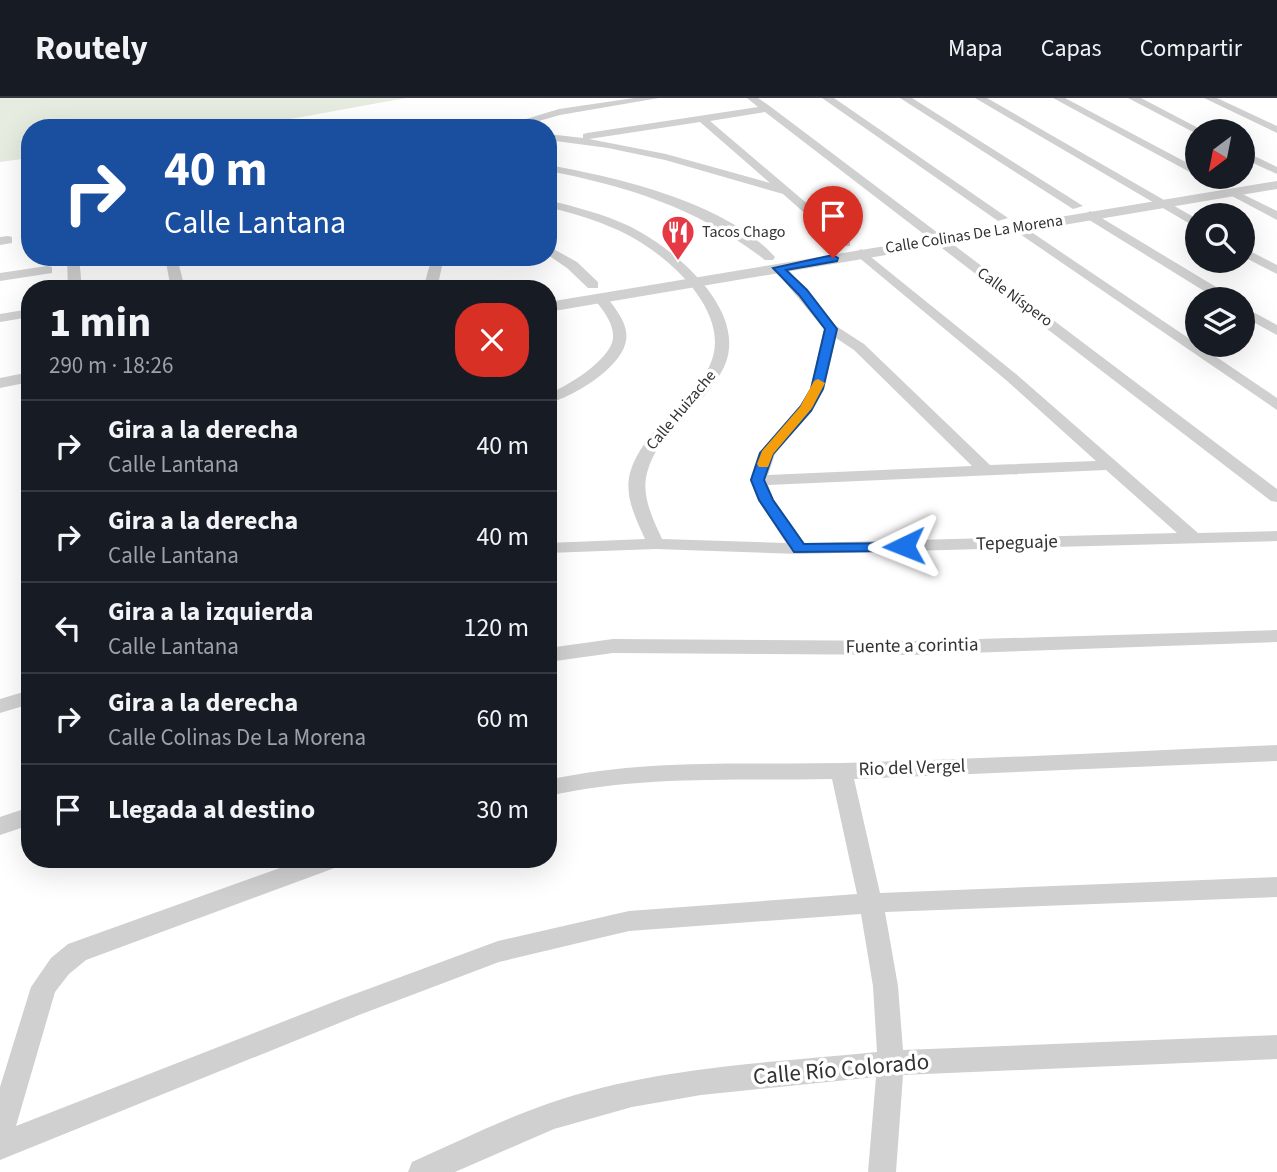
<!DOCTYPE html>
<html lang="es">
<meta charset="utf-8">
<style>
:root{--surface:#171b24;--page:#20242c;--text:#f1f3f6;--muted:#9ea1a6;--line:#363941}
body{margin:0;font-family:"Source Sans 3",sans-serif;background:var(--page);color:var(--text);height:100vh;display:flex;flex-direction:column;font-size:26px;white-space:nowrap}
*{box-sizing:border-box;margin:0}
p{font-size:23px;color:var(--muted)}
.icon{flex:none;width:38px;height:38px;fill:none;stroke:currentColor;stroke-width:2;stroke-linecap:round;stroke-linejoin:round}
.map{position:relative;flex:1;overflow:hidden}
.details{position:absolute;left:21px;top:182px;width:536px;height:588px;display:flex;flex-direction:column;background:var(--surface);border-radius:28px;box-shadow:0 7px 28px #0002}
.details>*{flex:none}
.top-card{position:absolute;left:21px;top:21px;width:536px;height:147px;border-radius:28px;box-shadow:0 7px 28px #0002;background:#1a4fa0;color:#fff;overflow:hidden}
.needle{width:46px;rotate:212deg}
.fabs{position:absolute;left:1185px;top:21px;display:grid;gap:14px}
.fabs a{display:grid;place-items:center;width:70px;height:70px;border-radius:50%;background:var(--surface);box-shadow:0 7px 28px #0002;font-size:35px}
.pin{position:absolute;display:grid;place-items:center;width:60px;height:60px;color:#fff;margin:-72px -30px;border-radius:50% 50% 50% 0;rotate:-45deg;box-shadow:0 0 7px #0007}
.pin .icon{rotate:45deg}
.me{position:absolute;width:77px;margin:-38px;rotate:268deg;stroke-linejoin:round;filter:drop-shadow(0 0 5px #0008)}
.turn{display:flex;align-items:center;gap:24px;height:147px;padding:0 28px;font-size:32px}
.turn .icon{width:91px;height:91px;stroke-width:2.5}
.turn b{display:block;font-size:49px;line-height:60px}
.round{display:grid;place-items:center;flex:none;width:74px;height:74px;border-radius:28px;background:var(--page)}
.overview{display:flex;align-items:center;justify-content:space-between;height:119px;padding:0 28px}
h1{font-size:42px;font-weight:700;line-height:52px}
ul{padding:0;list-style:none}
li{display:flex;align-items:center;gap:21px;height:91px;padding:0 28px;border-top:2px solid var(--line)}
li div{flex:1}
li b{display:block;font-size:26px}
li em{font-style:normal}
header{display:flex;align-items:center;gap:42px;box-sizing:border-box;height:98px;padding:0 35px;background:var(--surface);border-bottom:2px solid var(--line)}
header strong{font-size:33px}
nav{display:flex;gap:38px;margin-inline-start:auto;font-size:24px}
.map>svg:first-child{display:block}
.green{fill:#e6ecdf}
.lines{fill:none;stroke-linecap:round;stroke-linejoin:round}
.minor{fill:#d0d0d0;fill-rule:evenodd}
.tertiary{fill:#d0d0d0;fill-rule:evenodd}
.route{fill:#1a73e8;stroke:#114b97;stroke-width:2}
.slow{fill:#f59e0b}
.labels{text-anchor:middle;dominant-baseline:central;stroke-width:7;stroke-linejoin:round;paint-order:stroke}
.far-poi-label{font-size:16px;fill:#333;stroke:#fff;text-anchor:start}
.far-street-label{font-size:16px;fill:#333;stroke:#fff}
.street-label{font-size:19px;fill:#333;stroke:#fff}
.near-street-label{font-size:23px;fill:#333;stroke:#fff}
</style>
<header>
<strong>Routely</strong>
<nav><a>Mapa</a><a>Capas</a><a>Compartir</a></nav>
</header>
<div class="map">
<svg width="1277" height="1074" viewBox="0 0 1277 1074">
<rect width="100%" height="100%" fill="#fff"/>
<path class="green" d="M0 0H406L285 22 218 30H30V60L0 64Z"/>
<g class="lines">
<path class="minor" d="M634 0H659L560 17 514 30H496L559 11Z
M747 0H758L771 9 1277 391V404L1271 403 765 14 710 23 850 142V148H842L783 96 665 62 608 50 548 42V36L583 40V36L587 35 758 9ZM700 24 770 85 666 56 589 41Z
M822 0H834L1008 120 998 123Z
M900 0H912L1083 108 1073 111Z
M975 0H987L1197 121V130Z
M1053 0H1065L1197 70V78Z
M1128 0H1141L1204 33 1195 35Z
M1204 0H1217L1277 28V35Z
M1242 52 1277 69V76L1242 60Z
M548 67C617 79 727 105 775 159L773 162H765C699 111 628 88 548 73Z
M1198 79H1213L1223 85 1217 88Z
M1232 91 1277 113V122L1228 96 1226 94Z
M548 102C576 109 603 116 629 128 674 150 750 213 724 269 705 309 658 331 647 375 641 398 653 421 662 441L786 445 758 402 750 382 759 355 800 308 810 291 824 231 773 170 779 166 784 167 836 228 864 246 990 367 1096 363 1006 282 857 158 855 155 861 151 1016 276 1198 435 1277 433V443L799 456 656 451 548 455V445L645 441C636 421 624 398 630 375 643 330 689 309 709 269 735 217 670 159 628 137 603 124 576 116 548 109ZM836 240 854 252 972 368 768 377 775 356 811 313 824 291ZM1106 372 1177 435 804 445 774 402 768 387Z
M1090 113 1231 198 1233 201H1217L1086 120 1084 117Z
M1018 125 1277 300V312L1014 132 1012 129Z
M8 138 12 139V145L0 147V139Z
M548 148 577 164 598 184V190H588L567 170 548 157Z
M1242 149 1277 167V176L1242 158Z
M67 159H79L82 191H68Z
M165 159H177L185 191H171Z
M432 159H444L437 191H423Z
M47 168 52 169V175L0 183V175Z
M601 197 606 198C615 210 629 226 626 242 623 269 572 300 548 305V296C566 289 611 262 613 240 614 225 603 212 594 201Z
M1242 208 1277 227V237L1242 218Z
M30 211V219L0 224V216Z
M1277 532V544L913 557 613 555 548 564V550L613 541 913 543Z
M30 592V606L0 615V601Z
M1277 647V663L854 681 880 795 1277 779V799L885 814 898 888 903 952 1277 937V961L903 977 896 1074H868L876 979 701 997 632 1009 554 1031 455 1074H408L412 1064C457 1044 503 1021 550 1005 654 969 768 965 877 954L873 888 861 816 629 833 499 864 359 917 0 1062V989L31 889 51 860 68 846 305 761H343L340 768 86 862 69 876 55 894 16 1028 341 901 498 843 629 813 857 796 832 681C736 683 642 677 548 698V682C646 660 744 667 843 665 988 661 1132 653 1277 647Z
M30 709V727L0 737V719Z"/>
<path class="tertiary" d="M1277 83V91L548 214V204Z
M30 274V284L0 290V280Z"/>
</g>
<path class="route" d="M833 157 838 160 837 163 786 172 807 192 837 231 823 291 811 313 773 356 764 382 773 402 804 446 910 445 912 448 910 451 904 453 794 454 759 402 751 382 760 355 801 308 811 291 825 231 799 197 773 170Z"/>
<path class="slow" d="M818 281 825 285 812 310 773 356 768 369H759L757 366 762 353 800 309 814 283Z"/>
<defs>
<symbol id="restaurant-pin" viewBox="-11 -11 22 30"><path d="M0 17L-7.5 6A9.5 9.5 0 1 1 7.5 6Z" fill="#e63946" stroke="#fff"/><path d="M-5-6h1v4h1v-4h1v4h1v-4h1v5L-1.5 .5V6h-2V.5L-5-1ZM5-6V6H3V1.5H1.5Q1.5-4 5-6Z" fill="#fff"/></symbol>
</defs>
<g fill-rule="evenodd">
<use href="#restaurant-pin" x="659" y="115" width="38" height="52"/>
</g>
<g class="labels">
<g class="far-poi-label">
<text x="702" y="134">Tacos Chago</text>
</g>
<g class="far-street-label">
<text transform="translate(974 136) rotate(-9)">Calle Colinas De La Morena</text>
<text transform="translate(1015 199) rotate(36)">Calle Níspero</text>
<text transform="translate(681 312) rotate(-50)">Calle Huizache</text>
</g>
<g class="street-label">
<text transform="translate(1017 445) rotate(-2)">Tepeguaje</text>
<text transform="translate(912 548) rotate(-1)">Fuente a corintia</text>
<text transform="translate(912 670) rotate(-2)">Rio del Vergel</text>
</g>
<g class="near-street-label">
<text transform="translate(841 971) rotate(-5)">Calle Río Colorado</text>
</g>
</g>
</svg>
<div class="fabs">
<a><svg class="needle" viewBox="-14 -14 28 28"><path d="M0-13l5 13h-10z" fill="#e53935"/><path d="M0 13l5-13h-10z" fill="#9ea1a6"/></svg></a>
<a><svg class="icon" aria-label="search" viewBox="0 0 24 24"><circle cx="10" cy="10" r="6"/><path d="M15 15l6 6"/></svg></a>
<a><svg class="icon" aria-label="layers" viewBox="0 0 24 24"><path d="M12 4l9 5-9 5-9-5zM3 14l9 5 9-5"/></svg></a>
</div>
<div class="pin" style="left:833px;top:160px;background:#d93025"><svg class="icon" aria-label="arrive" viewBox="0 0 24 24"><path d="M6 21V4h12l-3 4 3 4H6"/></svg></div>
<svg class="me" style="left:904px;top:448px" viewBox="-20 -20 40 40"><path d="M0-17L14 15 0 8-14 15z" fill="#1a73e8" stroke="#fff" stroke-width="4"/></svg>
<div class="top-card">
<div class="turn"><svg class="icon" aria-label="right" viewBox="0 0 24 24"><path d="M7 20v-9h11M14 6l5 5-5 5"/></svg><div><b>40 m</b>Calle Lantana</div></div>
</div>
<section class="details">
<div class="overview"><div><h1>1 min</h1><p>290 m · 18:26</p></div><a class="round" style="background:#d93025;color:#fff"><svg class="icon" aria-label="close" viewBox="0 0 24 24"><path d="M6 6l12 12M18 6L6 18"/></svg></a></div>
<ul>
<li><svg class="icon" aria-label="right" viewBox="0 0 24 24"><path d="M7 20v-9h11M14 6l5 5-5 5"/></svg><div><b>Gira a la derecha</b><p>Calle Lantana</p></div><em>40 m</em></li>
<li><svg class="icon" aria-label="right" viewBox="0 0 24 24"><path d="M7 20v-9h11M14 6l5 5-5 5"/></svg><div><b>Gira a la derecha</b><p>Calle Lantana</p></div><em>40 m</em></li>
<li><svg class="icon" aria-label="left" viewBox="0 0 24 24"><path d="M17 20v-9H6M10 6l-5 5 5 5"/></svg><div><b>Gira a la izquierda</b><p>Calle Lantana</p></div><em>120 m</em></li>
<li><svg class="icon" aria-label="right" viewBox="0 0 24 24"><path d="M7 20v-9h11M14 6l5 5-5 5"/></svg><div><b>Gira a la derecha</b><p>Calle Colinas De La Morena</p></div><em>60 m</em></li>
<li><svg class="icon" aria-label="arrive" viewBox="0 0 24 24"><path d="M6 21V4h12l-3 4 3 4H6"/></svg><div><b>Llegada al destino</b></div><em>30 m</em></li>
</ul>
</section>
</div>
